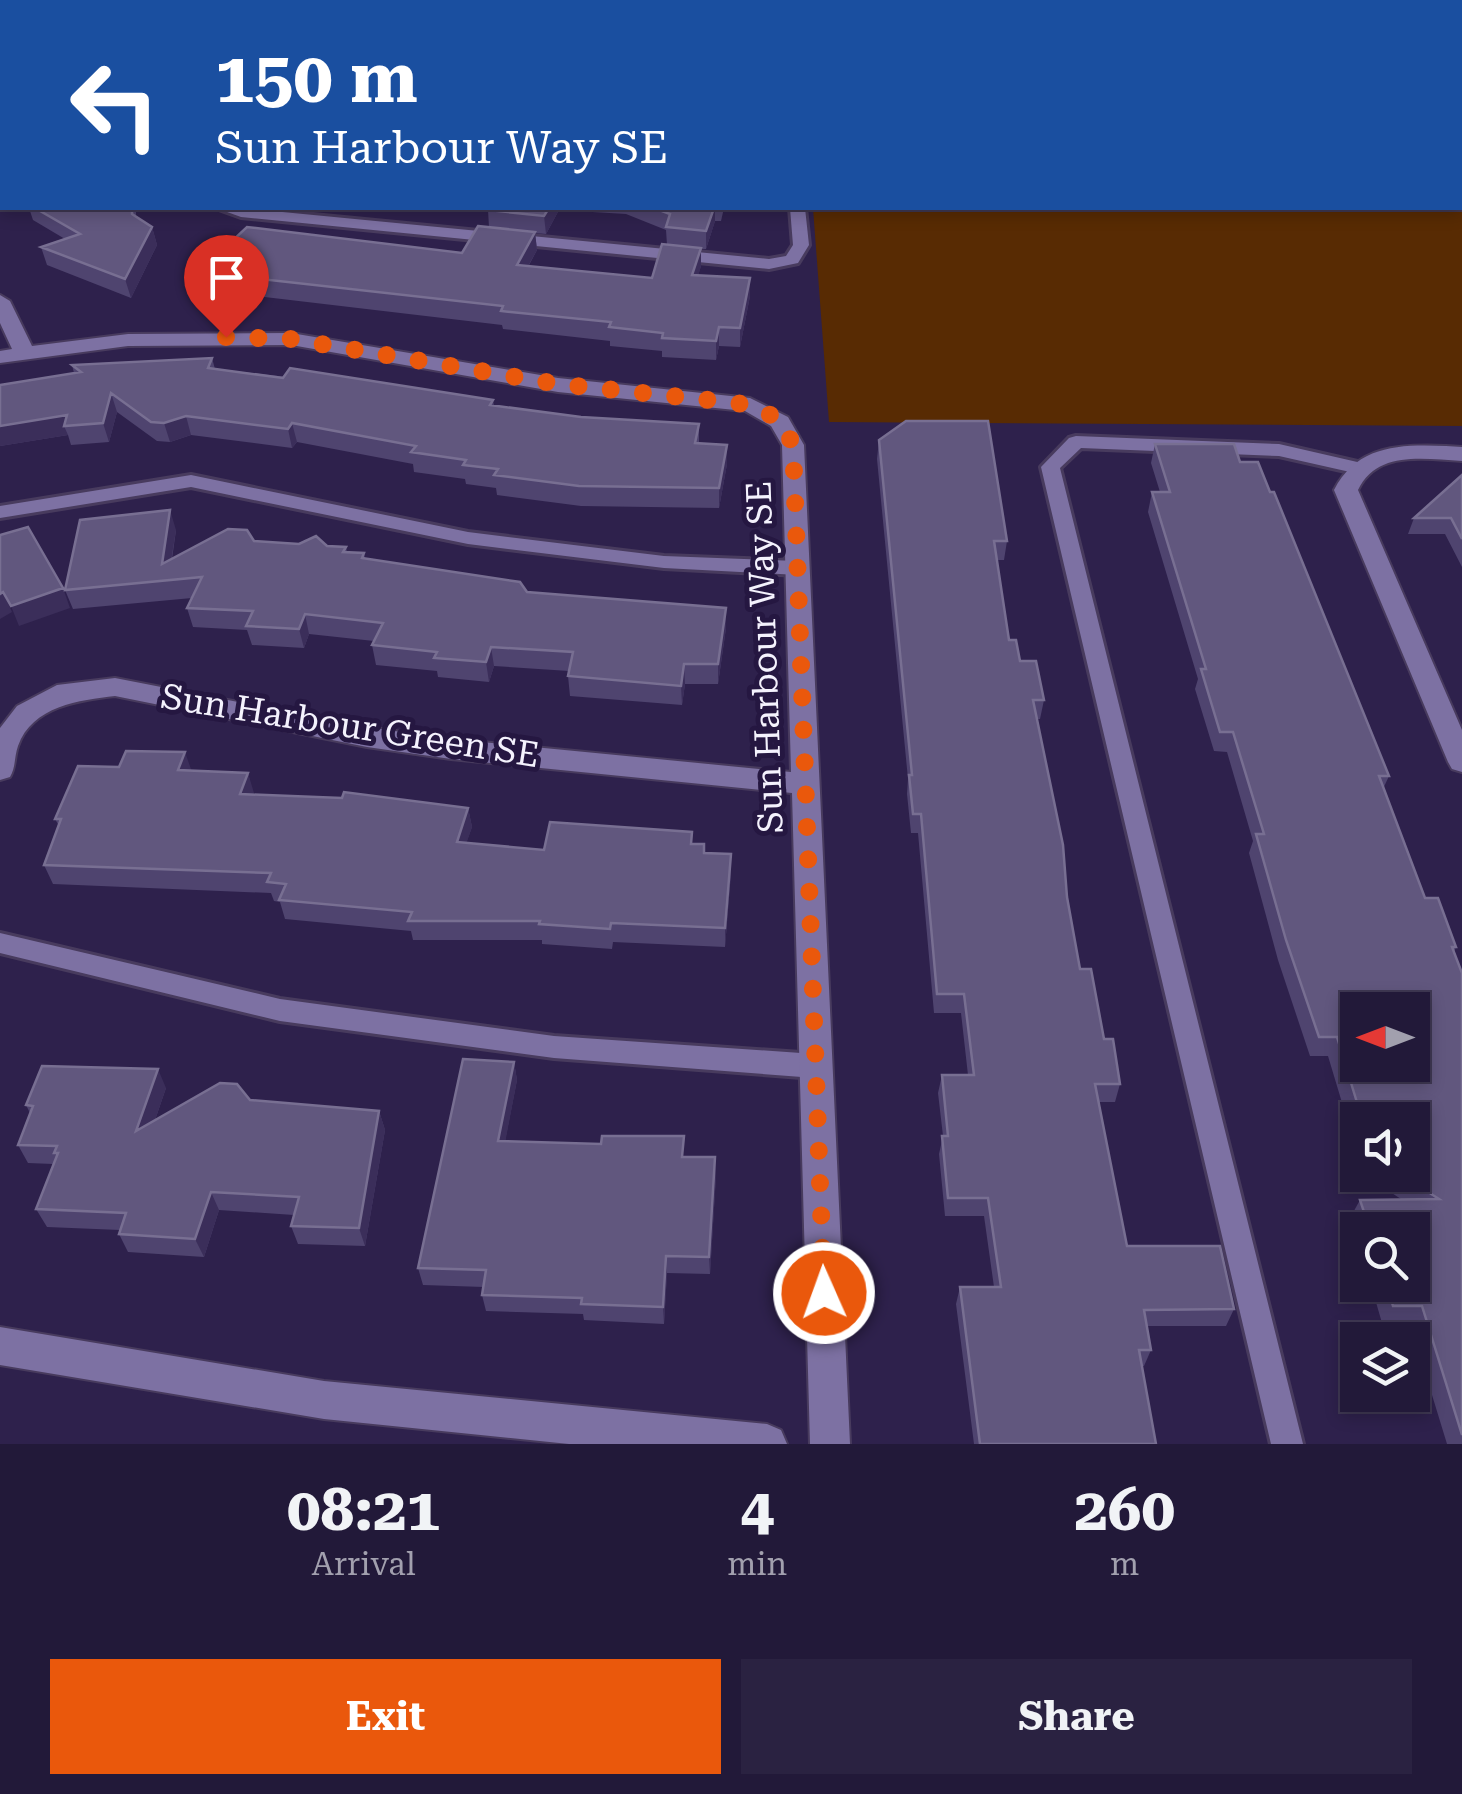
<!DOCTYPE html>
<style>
:root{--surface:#221939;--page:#2a2241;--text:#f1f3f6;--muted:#a2a0ae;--line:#3f3853;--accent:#ea580c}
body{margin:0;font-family:"Roboto Serif",serif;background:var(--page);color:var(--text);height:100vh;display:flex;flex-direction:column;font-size:38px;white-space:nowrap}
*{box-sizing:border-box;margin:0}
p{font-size:32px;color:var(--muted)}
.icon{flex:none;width:55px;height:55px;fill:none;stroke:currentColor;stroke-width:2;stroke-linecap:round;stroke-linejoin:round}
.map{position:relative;height:1444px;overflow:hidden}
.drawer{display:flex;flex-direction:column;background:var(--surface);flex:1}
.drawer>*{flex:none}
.hud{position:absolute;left:0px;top:0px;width:1462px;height:210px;box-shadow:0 5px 15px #0003,0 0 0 2px var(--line);background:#1a4fa0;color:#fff;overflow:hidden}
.needle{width:65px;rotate:270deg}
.controls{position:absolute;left:1340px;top:992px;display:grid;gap:20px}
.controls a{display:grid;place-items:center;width:90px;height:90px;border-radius:0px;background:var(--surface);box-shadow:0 5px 15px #0003,0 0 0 2px var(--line);font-size:50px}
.pin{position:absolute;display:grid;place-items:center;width:85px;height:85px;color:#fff;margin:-102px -42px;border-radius:50% 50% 50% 0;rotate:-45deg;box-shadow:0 0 10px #0007}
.pin .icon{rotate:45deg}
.me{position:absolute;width:110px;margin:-55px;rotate:358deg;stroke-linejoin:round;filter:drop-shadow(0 0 8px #0008)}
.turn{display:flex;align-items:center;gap:35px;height:210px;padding:0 50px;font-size:45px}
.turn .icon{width:130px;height:130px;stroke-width:2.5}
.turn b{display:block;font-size:70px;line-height:85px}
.eta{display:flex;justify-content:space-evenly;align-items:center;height:170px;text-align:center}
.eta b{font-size:60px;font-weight:700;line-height:70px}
.button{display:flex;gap:20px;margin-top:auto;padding:20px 50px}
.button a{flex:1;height:115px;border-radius:0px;background:var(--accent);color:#fff;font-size:40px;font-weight:700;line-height:115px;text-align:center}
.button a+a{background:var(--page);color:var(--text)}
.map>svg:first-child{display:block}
.green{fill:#582b03}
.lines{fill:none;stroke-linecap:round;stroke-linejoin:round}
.service-casing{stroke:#483b5e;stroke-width:6}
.minor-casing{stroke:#483b5e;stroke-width:4}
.motorway-casing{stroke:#483b5e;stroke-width:5}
.service{fill:#7d71a3;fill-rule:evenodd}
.minor{fill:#7d71a3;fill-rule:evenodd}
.motorway{fill:#b59ff6;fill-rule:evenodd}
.wall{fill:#4f446f;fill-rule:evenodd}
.shaded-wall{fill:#3b2e5a}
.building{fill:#61577e;stroke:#786f92;stroke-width:2.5;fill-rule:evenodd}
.route{stroke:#ea580c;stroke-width:18;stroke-dasharray:0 32.4}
.labels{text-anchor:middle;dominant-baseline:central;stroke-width:10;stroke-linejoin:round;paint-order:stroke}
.street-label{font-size:35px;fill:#f4f2fd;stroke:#251741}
</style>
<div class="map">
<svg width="1462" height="1444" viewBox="0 0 1462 1444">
<rect width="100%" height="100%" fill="#2e214c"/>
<path class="green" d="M797 0H1462V426L829 422 813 208H1460V2Z"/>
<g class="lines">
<defs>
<path id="service" d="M312 0H324V2H312Z
M216 208H242L769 259 786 256 793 245 790 208H805L809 245 798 263 769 269 241 217Z
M1076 436 1279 444 1366 464 1368 468 1359 474 1279 456 1081 448 1060 468 1303 1444H1271L1041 467 1069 438Z
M191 475 468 532 664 556 798 561 808 568 798 575 664 568 468 544 191 487 0 518V506Z
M0 933 280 999 554 1036 815 1054 825 1058 829 1066 825 1074 815 1078 554 1058 280 1021 0 953Z"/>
<path id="minor" d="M761 0H777L778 2H763Z
M2 176V189L0 190V177Z
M0 295 10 301 32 346 128 334 291 333 558 378 750 398 788 417 804 445 850 1444H810L792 793 451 759 367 747 115 696C80 700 32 706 18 746 14 757 16 767 10 777L0 780V728L17 706 57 685 115 678 367 727 451 739 791 772 782 445 771 426 745 411 558 392 291 345 128 346 0 363V351L12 349 0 323Z
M1446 446 1462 447V461C1424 459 1377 450 1358 490L1462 730V772L1452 769 1448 762 1334 490C1357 445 1400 444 1446 446Z
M0 1327 324 1381 767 1424 781 1430 787 1444H569L324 1419 0 1365Z"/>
<path id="motorway" d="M1192 0H1215L1216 2H1193Z
M1268 0H1289L1290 2H1269Z
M1460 54H1462V65H1460Z"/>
</defs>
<use href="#service" class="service-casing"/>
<use href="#minor" class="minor-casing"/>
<use href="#motorway" class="motorway-casing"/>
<use href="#service" class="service"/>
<use href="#minor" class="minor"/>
<use href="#motorway" class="motorway"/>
</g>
<path class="wall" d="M29 208H136V216L152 227 157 245 131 298 47 265 41 247 65 239 33 220Z
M489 208H724L721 221H715L706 249H701V266L698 275 750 296 740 347 719 346 716 360 662 357V351L610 346V341L503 329 502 325 204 290 199 272 462 253 489 227 488 210ZM559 210 626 214 666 230 667 245 652 278 528 267 537 250 535 233 546 234Z
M212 358 215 369 493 400 494 406 581 417 699 424V443L727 445V464L719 508 581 506 497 495 496 488 466 484 465 479 414 472 413 464 297 442 292 448 191 435 170 442 157 441 117 412 109 442 71 445 68 435 0 446V385L74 373 72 365Z
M879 440 1007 541 1004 560H997L1009 640 1020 661 1044 700 1040 719H1037L1080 969 1120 1084 1115 1102H1099L1127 1246 1234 1309 1226 1326H1147L1151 1350 1144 1366H1142L1156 1444H974L956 1304 960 1287H994L984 1216H945L939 1154 943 1136 938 1093 942 1075H968L961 1013H934L918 833H911L907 794 908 779 877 459Z
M1155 444 1240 462 1270 492 1389 776 1383 789 1425 898 1456 947 1454 952 1462 973V1444H1447L1410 1323H1382L1371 1285H1412V1230H1358V1241L1350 1218 1360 1200 1401 1199 1364 1175H1412L1358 1120V1171L1342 1160 1339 1147 1349 1126 1328 1056H1310L1278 960 1249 853 1253 841 1227 752 1214 751 1195 689 1198 679 1148 512 1152 492H1160L1151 463Z
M1462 475V567L1445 534H1408L1414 518Z
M176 530 172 559 254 541 346 547 347 552 364 553 365 559 527 592 726 608V628L718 684H685L682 705 570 696 568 676 569 671 494 666 489 682 438 677 437 671 376 665 372 645 374 641 309 634 304 648 252 645 247 630 193 627 187 608 192 598 73 609 65 590Z
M119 767 248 773 253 795 468 808 472 827 466 843 544 850 692 832V844L731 873 725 947 613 942 612 949 542 944V940H413L411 931 285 919 280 902 274 901 271 893 53 884 44 865 59 826 55 819Z
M514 1062 517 1080 505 1141 684 1157 716 1175 710 1274 667 1273 664 1324 584 1320 583 1314 486 1311 482 1295 484 1287 423 1285 418 1268Z
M166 1088 155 1120 250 1100 379 1111 385 1130 365 1246 298 1244 291 1226 294 1215 219 1210 204 1257 128 1252 119 1234 120 1230 47 1227 36 1209 53 1164 28 1163 18 1145 30 1113 26 1105Z"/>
<path class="shaded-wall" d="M283 0H298L296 2H281Z
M2 102V124L0 127V105Z
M549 208H559V210L546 234 544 216Z
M714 208H715V221L706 249V231Z
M152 227 157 245 131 298 125 279Z
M535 232 537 250 518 284 517 265Z
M701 248V266L693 293 692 275Z
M750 278V296L740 347V328Z
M719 327V346L716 360V341Z
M111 393 117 412 109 442 103 423Z
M67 415 64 426 68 435 0 446V426Z
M186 416 191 435 170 442 164 423Z
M292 423 297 442 292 448 288 429Z
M727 445V464L719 508V488Z
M170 510 176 530 168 580 162 564Z
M63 588 70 608 19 626 11 606Z
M3 592 12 612 0 619V594Z
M726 608V628L718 684V664Z
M305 614 309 634 304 648 299 629Z
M491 647 494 666 489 682 486 662Z
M684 664 685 684 682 705 681 686Z
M185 752 192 772 178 770Z
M248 773 254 793 246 814 240 794Z
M468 808 472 827 460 862 457 842Z
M731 854V873L725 947V928Z
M514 1062 517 1080 502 1159 498 1141Z
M158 1069 166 1088 145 1149 136 1131Z
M379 1111 385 1130 365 1246 359 1228Z
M715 1157 716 1175 710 1274 709 1257Z
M211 1192 219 1210 204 1257 195 1239Z
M666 1256 667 1273 664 1324 663 1307Z"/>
<path class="building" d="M74 0 73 2H30L31 1Z
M190 0H283L281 2H188Z
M351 0H717L716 1 736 2H350Z
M2 26V102L0 105V28Z
M35 208H132V214L152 227 125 279 41 247 80 234Z
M489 208H549L544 216 488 210Z
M654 208H714L706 231 666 227 670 214Z
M478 226 535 232 517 265 652 278 662 244 701 248 692 275 750 278 740 328 719 327 716 341 662 338 663 333 609 327 611 322 501 311 503 306 199 272 247 227 462 253Z
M212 358 208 368 283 378 290 368 493 400 490 405 581 417 699 424 695 443 727 445 719 488 579 486 494 475 498 469 463 465 466 460 411 452 416 446 292 423 288 429 186 416 164 423 151 422 111 393 103 423 64 426 67 415 0 426V385L81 372 72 365Z
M906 421H988L1007 541H994L1009 640H1016L1020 661H1036L1044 700H1033L1063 845 1067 897 1080 969H1091L1104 1039H1113L1120 1084H1095L1127 1246H1220L1234 1309 1144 1310 1151 1350H1139L1156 1444H980L960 1287H1001L988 1198H948L942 1136H948L942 1075H974L964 994H937L921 814H913L909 775H912L879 440Z
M1155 444H1234L1240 462H1258L1270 492H1274L1389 776H1379L1425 898H1438L1456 947H1452L1462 973V1435L1422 1306H1393L1387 1285H1412V1230H1370L1360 1200 1439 1199 1402 1175H1412V1120H1358V1146L1351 1142 1348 1128 1359 1109 1337 1037H1319L1286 940 1256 834H1264L1233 732H1220L1201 669H1206L1152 492H1170ZM1358 1010H1412V1065H1358Z
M1462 475V539L1451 518H1414Z
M170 510 162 564 228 529 247 530 254 541 299 544 316 536 327 546 346 547 343 552 364 553 362 558 520 582 527 592 726 608 718 664H684L681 686 568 676 573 652 491 647 486 662 434 658 437 652 372 645 383 623 305 614 299 629 246 626 253 611 187 608 202 577 65 590 80 520Z
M28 527 63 588 11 606 3 592 0 594V535Z
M126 751 185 752 178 770 248 773 240 794 342 798 344 792 468 808 457 842 544 850 550 822 692 832 691 844H704V853L731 854 725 928 611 923 610 929 539 924 540 921H408L412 912 279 900 286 884 267 882 271 873 44 865 61 819H55L78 766 119 767Z
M463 1059 514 1062 498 1141 601 1144 602 1136H684L682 1157H715L709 1257 666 1256 663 1307 581 1304 582 1298 482 1295 486 1270 418 1268Z
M42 1066 158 1069 136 1131 220 1083 237 1084 250 1100 379 1111 359 1228 291 1226 299 1197 211 1192 195 1239 119 1234 126 1213 36 1209 58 1153H54L57 1146 18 1145 33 1106 26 1105Z"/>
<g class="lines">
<path class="route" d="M226 337 291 339 558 384 738 403 769 414 780 422 793 444 824 1293"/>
</g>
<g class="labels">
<g class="street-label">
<text transform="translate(765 657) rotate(-92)">Sun Harbour Way SE</text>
<text transform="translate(350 726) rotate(9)">Sun Harbour Green SE</text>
</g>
</g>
</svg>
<div class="controls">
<a><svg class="needle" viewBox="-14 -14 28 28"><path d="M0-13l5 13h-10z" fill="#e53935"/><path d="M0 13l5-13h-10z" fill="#a2a0ae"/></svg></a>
<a><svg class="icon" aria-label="sound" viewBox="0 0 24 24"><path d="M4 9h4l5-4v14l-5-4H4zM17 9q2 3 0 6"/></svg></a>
<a><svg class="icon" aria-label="search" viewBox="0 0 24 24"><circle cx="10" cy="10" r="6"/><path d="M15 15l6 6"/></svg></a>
<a><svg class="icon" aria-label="layers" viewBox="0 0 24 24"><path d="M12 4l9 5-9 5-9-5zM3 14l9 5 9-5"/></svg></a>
</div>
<div class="pin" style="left:226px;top:337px;background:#d93025"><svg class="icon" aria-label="arrive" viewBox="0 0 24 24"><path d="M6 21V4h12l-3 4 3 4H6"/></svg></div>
<svg class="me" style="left:824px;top:1293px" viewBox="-20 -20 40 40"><circle r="17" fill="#ea580c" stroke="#fff" stroke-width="3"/><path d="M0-11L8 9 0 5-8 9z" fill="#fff"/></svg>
<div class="hud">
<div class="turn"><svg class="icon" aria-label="left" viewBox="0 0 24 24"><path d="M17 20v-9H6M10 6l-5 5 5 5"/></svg><div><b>150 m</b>Sun Harbour Way SE</div></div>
</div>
</div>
<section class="drawer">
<div class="eta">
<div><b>08:21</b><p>Arrival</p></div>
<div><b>4</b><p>min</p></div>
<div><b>260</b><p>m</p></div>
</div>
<div class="button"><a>Exit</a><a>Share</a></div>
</section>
